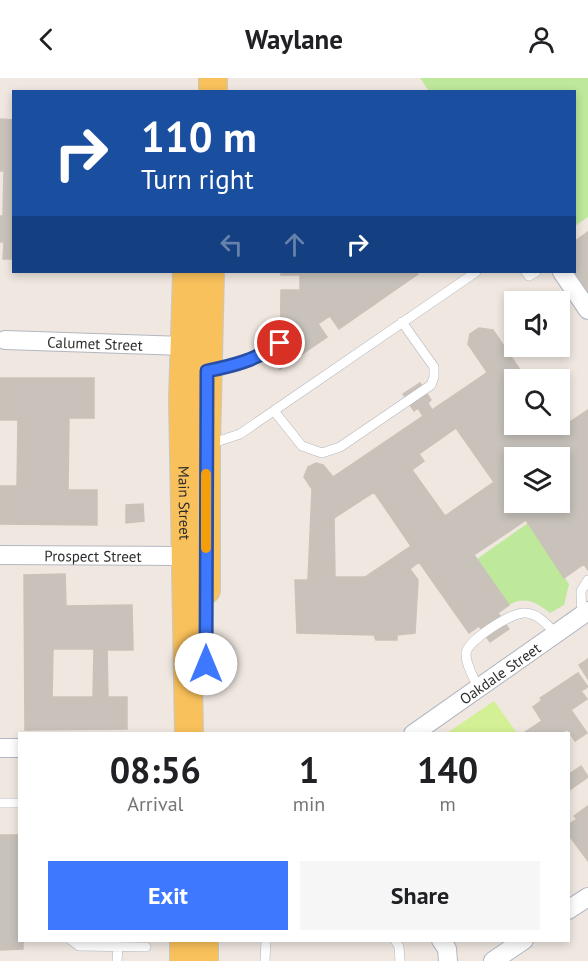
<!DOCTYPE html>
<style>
:root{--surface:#fff;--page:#f6f6f6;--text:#202124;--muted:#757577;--accent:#3d78ff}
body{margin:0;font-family:"PT Sans",sans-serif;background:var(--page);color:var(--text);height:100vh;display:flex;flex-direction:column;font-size:22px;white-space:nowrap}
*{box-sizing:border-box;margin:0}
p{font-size:20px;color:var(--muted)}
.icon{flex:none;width:33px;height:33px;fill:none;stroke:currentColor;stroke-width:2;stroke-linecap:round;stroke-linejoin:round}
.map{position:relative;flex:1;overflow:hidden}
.sheet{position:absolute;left:18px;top:654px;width:552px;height:210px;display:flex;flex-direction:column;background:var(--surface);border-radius:0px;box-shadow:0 3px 9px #0003}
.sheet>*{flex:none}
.guide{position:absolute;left:12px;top:12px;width:564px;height:183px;border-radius:0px;box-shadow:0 3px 9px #0003;background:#1a4fa0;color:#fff;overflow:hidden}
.fabs{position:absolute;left:504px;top:213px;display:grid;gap:12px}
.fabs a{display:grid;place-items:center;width:66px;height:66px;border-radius:0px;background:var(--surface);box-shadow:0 3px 9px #0003;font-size:30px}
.pin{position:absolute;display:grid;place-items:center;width:51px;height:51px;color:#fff;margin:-26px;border:3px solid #fff;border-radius:50%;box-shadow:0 2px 6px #0007}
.me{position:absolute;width:66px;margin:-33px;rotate:0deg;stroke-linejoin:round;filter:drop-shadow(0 0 4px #0008)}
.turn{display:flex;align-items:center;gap:21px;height:126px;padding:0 30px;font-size:27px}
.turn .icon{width:78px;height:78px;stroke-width:2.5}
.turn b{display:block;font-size:42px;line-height:51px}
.lanes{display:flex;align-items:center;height:57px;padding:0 30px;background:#0003;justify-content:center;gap:30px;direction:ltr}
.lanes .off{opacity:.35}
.eta{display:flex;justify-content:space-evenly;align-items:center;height:102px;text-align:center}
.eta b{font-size:36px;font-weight:700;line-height:42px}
.button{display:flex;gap:12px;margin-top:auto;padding:12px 30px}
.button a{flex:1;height:69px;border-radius:0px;background:var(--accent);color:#fff;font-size:24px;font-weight:700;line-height:69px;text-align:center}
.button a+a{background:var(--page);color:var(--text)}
header{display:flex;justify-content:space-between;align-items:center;height:78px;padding:0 30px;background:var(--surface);font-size:27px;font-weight:700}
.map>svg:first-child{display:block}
.green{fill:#bee89a}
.pitch{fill:#d4f095}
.building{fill:#c8c2bb;stroke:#cbc2b9;stroke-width:1.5;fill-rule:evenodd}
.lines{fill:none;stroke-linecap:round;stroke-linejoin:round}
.lane-casing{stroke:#b3b7c1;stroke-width:10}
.street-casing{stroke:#b3b7c1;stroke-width:20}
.primary-casing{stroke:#c8c8c8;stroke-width:30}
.lane{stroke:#fff;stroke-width:9}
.street{stroke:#fff;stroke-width:18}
.primary{stroke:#f9c15b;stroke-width:28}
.route-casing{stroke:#284ea6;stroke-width:15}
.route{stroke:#3d78ff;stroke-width:10}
.slow{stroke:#f59e0b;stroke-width:10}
.labels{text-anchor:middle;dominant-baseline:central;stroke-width:4.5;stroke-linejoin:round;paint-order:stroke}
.street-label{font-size:15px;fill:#2d2d2d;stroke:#fff}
</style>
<header><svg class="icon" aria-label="back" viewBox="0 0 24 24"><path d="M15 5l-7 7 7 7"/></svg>Waylane<svg class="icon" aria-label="person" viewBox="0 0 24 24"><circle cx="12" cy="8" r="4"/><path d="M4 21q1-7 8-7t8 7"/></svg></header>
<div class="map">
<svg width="588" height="883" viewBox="0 0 588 883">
<rect width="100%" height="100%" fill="#efe7e0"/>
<path class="green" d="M420 0H588V139L575 148 574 14 429 13Z
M528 445 569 506 564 527 550 535C538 525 525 517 509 527L477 481Z"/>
<path class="pitch" d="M494 623 517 655H447Z"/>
<path class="building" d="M0 41 14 42V181H3L4 164H0V138H3L4 93H0Z
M588 154V219L571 194H574V164Z
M281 194H416L418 196 339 251 330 238 318 246 327 259 280 291 281 212H300V197H281Z
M479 250 493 252 527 302H514V346H559L561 350 588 332V492L584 486 564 500 526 442 474 477 509 527 498 535 509 551 490 564 479 548 469 555 419 484 410 491 418 502 415 555 397 557V562H376L374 557 297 555 295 502H308L312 411 304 399 308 389 316 385 323 387 333 399 485 296 487 294 468 266 470 256ZM456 350 494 404 445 438 412 392 424 383 419 376ZM514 380H560V424H514ZM374 414 411 468 365 499H335L334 440Z
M0 300H94V340H69L68 412H97V447L0 446V408H17L18 342H0Z
M420 305 431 322 428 325 432 332 423 338 418 330 414 333 403 316Z
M143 426 144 443 126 445V427Z
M65 496 66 528 132 527 133 572H107L108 619H127V651L25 652 24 497ZM53 571H94L93 619H52Z
M588 581V601L579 587Z
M578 595 588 609 581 613 587 621 571 632 587 655 575 663 567 651 561 656H526L525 654 542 643 533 629 542 622 540 620Z
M581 688 588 699 568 713V697Z
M588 728V783L568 756V747L577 741 574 738Z
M0 757H20V862H23V871L0 872Z"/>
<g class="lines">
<defs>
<path id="lane" d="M526 194 529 198 536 194
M210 293C239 287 256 282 280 265
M274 333 302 368 322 375 340 369 431 307 434 299V289L402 244
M210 366 240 356 476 194
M582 537 581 513 588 502
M478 610C474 600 465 585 466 575 468 562 513 533 526 535 539 536 547 547 556 556
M0 725H20
M71 862 79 868 146 869
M395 862 399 869 400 883
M117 883 118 868
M265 883 266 862"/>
<g id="street">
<path d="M562 194 588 232"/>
<path id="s1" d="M5 262 184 268"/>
<path id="s2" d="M0 477 186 478"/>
<path id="s3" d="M413 656 588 533"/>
<path d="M0 670H20"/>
<path d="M568 832 588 819"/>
<path d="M441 862 447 871 448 883"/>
<path d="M493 883 524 862"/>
</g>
<g id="primary">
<path d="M213 14V0"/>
<path id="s4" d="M187 194 183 321 189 656"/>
<path d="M206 512V368L210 194"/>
<path d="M184 883V862"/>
<path d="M204 883V862"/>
</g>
</defs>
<use href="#lane" class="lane-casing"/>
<use href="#street" class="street-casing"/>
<use href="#primary" class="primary-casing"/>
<use href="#lane" class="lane"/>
<use href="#street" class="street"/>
<use href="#primary" class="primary"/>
</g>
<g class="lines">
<defs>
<path id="route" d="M206 586 207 293C237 287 255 282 280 265"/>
</defs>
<use href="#route" class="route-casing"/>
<use href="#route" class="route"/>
<path class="slow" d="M206 396V470"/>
</g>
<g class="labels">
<g class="street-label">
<text stroke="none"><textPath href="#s1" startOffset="90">Calumet Street</textPath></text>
<text stroke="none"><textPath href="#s4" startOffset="231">Main Street</textPath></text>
<text stroke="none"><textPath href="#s2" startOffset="93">Prospect Street</textPath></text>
<text stroke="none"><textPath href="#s3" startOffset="106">Oakdale Street</textPath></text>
</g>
</g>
</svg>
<div class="fabs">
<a><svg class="icon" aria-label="sound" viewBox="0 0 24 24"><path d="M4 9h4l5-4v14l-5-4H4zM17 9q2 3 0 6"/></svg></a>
<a><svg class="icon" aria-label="search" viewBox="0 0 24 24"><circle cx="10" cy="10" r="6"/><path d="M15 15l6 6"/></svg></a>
<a><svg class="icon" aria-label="layers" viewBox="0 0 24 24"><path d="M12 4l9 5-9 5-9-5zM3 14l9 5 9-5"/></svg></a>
</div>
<div class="pin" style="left:280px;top:265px;background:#d93025"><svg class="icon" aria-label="arrive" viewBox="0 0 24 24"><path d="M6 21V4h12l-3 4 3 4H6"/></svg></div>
<svg class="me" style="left:206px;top:586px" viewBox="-20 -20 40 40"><circle r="19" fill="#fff"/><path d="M0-13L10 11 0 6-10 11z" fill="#3d78ff"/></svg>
<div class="guide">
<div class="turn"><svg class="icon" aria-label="right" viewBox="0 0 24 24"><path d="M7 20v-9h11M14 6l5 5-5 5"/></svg><div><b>110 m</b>Turn right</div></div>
<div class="lanes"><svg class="icon off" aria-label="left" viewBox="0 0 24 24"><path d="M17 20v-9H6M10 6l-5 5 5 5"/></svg><svg class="icon off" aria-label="ahead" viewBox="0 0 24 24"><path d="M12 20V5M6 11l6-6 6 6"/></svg><svg class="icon" aria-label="right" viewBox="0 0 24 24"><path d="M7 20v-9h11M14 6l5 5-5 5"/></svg></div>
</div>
<section class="sheet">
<div class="eta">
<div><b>08:56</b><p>Arrival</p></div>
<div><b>1</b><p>min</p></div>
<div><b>140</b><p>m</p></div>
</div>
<div class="button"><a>Exit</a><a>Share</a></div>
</section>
</div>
